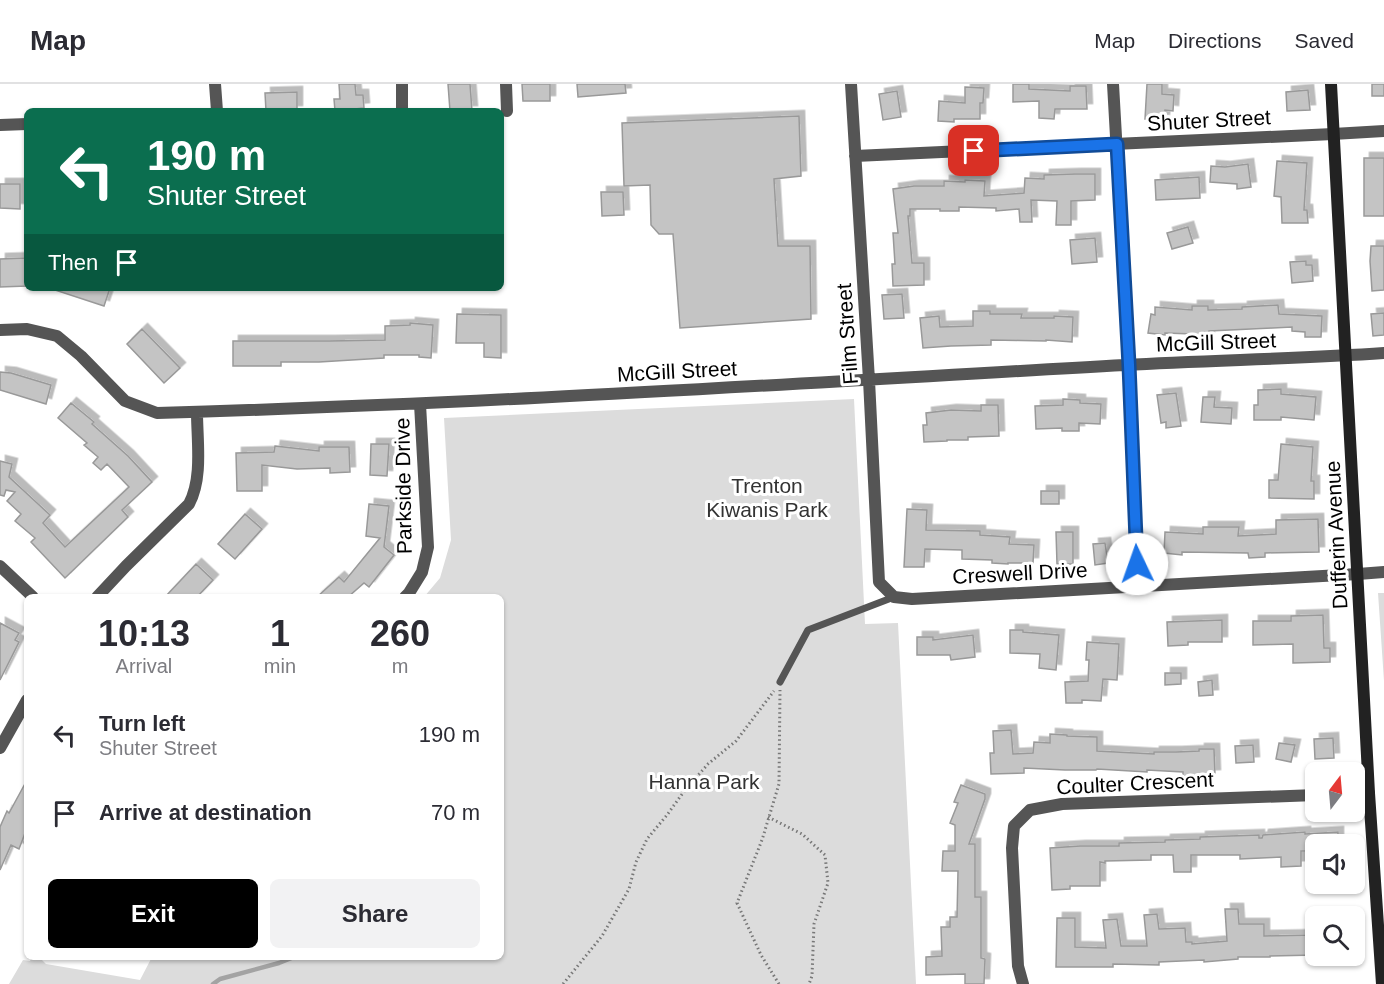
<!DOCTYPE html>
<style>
:root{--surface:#fff;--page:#f2f2f3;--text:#2b2b33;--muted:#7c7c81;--line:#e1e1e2;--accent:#000}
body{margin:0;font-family:Arial,sans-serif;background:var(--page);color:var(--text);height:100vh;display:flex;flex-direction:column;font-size:22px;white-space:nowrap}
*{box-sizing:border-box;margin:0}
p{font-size:20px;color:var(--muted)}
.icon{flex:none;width:33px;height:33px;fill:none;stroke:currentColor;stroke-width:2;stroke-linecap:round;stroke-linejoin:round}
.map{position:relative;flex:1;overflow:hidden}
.panel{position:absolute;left:24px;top:510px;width:480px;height:366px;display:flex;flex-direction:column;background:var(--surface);border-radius:9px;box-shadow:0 2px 4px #0004}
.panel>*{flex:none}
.hud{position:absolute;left:24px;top:24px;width:480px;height:183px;border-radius:9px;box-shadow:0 2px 4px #0004;background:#0b6e4f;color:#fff;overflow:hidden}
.needle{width:39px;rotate:16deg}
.buttons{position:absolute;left:1305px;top:678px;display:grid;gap:12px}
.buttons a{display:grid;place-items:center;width:60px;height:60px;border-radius:9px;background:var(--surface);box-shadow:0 2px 4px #0004;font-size:30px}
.pin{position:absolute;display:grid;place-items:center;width:51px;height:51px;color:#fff;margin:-26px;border-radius:12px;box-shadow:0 3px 9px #0006}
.me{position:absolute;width:66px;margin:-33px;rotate:357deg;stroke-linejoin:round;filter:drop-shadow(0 0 4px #0008)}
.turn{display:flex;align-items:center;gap:21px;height:126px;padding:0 24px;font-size:27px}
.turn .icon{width:78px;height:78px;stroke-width:2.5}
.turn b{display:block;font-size:42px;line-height:51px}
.then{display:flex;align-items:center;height:57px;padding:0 24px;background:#0003;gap:12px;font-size:22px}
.eta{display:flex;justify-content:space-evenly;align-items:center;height:102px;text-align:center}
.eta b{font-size:36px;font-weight:600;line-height:42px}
.button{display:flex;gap:12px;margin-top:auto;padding:12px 24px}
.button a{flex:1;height:69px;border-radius:9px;background:var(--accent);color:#fff;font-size:24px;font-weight:600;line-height:69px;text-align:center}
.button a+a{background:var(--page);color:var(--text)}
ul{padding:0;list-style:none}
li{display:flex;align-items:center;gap:18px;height:78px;padding:0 24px}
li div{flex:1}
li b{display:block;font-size:22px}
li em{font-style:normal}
header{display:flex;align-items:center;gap:36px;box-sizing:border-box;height:84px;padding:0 30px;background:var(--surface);border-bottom:2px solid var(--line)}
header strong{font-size:28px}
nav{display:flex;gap:33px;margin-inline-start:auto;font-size:21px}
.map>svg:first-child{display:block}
.green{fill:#dcdcdc}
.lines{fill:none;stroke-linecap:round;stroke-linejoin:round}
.stream{stroke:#a3a3a3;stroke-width:4.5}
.building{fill:#c4c4c4;stroke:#999;stroke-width:1.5;filter:url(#shadow)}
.path{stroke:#777;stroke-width:3;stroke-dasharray:1.5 3;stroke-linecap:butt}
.service{stroke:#555;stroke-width:7}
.minor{stroke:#555;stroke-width:12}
.tertiary{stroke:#555;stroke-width:12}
.secondary{stroke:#222;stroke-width:12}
.route-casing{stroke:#114b97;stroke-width:15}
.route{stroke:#1a73e8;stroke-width:10}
.labels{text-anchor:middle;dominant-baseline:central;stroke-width:6;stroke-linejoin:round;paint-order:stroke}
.street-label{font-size:21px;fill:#000;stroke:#fff}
.park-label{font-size:21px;fill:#333;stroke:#fff}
</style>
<header>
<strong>Map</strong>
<nav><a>Map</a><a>Directions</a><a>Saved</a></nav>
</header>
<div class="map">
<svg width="1384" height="900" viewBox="0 0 1384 900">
<defs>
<filter id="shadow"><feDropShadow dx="5.5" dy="-5.5" stdDeviation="0" flood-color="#0004"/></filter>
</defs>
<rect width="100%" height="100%" fill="#fff"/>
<path class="green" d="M854 315 865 540 898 539 916 900H9L23 876 30 877 32 873H39L46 880 140 896 152 873H501V513H424L440 494 451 456 444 334Z
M1378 509H1384V597Z"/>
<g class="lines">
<path class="stream" d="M213 900 220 895 279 879 294 873"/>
</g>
<path class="building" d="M339 0H355L356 11H363L364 24 335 27 334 15H340Z
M448 0H470L472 27H450Z
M522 0H550V17H523Z
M577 0H625L626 9 578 13Z
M1013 0H1029V5L1070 7V2H1086L1087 25H1055L1054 35 1039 34V17L1013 18Z
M1147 0H1162V10L1174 11 1173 27 1165 26 1164 36 1145 35Z
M1372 0H1384V12H1372Z
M965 3 984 4 983 19H980V35H954V38L938 37 939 17 965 19Z
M1308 6 1310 26 1287 27 1286 8Z
M897 7 901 33 883 36 879 10Z
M297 8V27H266L265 9Z
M799 32 801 92 774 95 778 162H810L811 235 680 244 673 150H659L651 141 650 101 624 102 622 39Z
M1364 74H1384V132H1364Z
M1277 77 1307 79 1304 126H1307L1308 139H1282L1281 113 1274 112Z
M1248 80 1251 103 1237 105V100L1210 98 1211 82 1225 83Z
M1075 90H1095V116L1071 117V141H1056L1057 117 1031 116 1032 138H1020L1019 125 996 127V124L959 123V127H940V125H910V132H908L912 179H924V201L893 202 892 180H895L893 149H898L893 105 914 102H944V97L965 98V96L985 97 984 112 1024 109 1025 94 1044 95V91Z
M1199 93 1200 114 1156 116 1155 96Z
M0 100H20V125L0 124Z
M601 108H623L624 131 602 132Z
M1188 143 1193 159 1172 165 1167 149Z
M1095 154 1097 178 1072 180 1070 156Z
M1371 162H1384V206L1372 207 1370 177Z
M27 174V202L0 203V175Z
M1306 177V181H1312L1313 197 1292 199 1290 178Z
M55 204H110L104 222 55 206Z
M902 210 904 234 884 235 882 211Z
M1278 221 1279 230 1322 232 1321 253H1305V248L1292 247V243L1209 247V253H1193V250L1165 249V251L1148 249 1151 230 1155 231V223L1192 226V222H1208V226L1242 225V223Z
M973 227H990V230H1022L1021 234H1054V232L1073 233 1072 258 1046 256V257L991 256V261L951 262 923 264 920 234 939 232 940 243 973 242Z
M1384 229V251L1373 252 1371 230Z
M457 230 501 231V274L484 273V259H456Z
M410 239 433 241 431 274 419 273V271H384V274L319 278H281V282H233V257H329L385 256V242L410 241Z
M142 245 180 284 164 299 127 260Z
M0 288 11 289 51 301 46 320 0 306Z
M1281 305V310L1316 313 1314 336 1281 333V336H1254V321H1258V306Z
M1176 309 1181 342 1166 344V338L1161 339 1157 311Z
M1203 313H1215L1214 323 1232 324 1231 340 1201 338Z
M1063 315 1080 316V319L1101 320 1100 340 1079 339V347H1062V344L1036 345 1035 322 1063 321Z
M71 319 94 338 92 340 128 372 152 398 122 426 128 433 65 494 31 458 35 454 15 437 21 430 7 417 15 408 6 406 4 412 0 411V377L12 380 9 393 50 431 43 439 65 463 129 403 107 380 101 386 93 379 98 373 84 361 87 359 58 334Z
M981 321H998L999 352 968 353V356H947V357L924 358 923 341H927L926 329 951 326 981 327Z
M371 360H389L387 392 370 391Z
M1281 360 1313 363 1311 397H1314V415L1269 414V396H1278Z
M275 362 319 367V363H349L350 388 330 389V384L297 385 262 381V407H237L236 369 274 368Z
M1041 407H1059V420H1041Z
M369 420 389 422 384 463 394 471 369 503 364 499 348 513H317L339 493 344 498 380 454 366 452Z
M907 425 927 426 926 446 980 447V451L1010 453 1009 460 1034 461 1033 479H1008V480L992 479V476L962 475V466L925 465 924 483H904Z
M245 430 262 445 235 475 218 460Z
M1318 435 1319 468 1265 469V473L1249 474 1248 469 1182 468V471L1164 469 1165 448 1203 450V443H1239L1238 452 1276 450V436Z
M1056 448H1073V480H1057Z
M1105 459 1108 479 1095 481 1093 460Z
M196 480 213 496 197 513H165Z
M1323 531 1324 564H1330V578L1293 579V560L1253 561V537H1291V532Z
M1222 536V558H1188V561L1168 562 1167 538Z
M0 539 19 549 15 556 19 558 0 596Z
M1010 546H1023V548L1059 551 1056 586 1039 584 1040 570 1010 569Z
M973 551 975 573 951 576 950 571H917V553H933V556Z
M1087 558 1119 560 1117 596 1103 595 1101 617 1082 616V619H1066L1065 598 1088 597 1089 576H1086Z
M1165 589H1181V600L1165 601Z
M1212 596 1213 611 1199 612 1198 598Z
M1011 646 1013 670 1033 669 1034 658 1050 659V650L1067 651V652L1097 653V667L1154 670V668H1176L1199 667V665H1214L1215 691 1183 692V688L1147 686V688L1097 685 1096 686H1065L1024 684V689L991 690 990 669H994L993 647Z
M1333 654 1334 674 1315 675 1314 655Z
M1279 659 1295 661 1291 678 1276 675Z
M1253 661 1254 678 1236 679 1235 662Z
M27 696V744L19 765 11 761 0 786V743L7 727 9 729Z
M961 701 985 710V715L969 760H975V813H981V874L985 875 984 900H965V890L926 891V873L942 872 941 843H950V833H957L958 787H942L943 767H955V741L950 739 958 719 954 718Z
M1305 748V750L1338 748V760H1306V767H1301V782L1281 783V773L1240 775V771H1191V788H1174L1173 771H1151V776L1105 777V779L1100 778V802H1070V805L1052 806 1050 764 1080 762H1119V759L1165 758V756L1200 755V753L1259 751V754H1262L1263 751Z
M1225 825H1238L1239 840H1264V852L1316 851V871L1270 872V873H1238V875L1204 878V876L1159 878V881L1113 880V883H1056L1057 834H1075V863L1106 864 1103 836 1117 835 1121 862H1147L1144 831 1157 830 1159 845 1185 844 1186 858H1192V860L1227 857Z"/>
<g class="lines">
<path class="path" d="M768 733 802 750 825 771 828 799 814 840 812 892 809 900
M563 900 602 852 629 805 636 778 647 755 667 731 685 706 708 680 736 657 774 607
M779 900 761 871 737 819 762 756 779 700 780 606"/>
<path class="service" d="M780 598 808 546 894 513"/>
<path class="minor" d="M215 0 217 27
M506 0 507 27
M851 0 869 296 879 498 894 513 912 515 1358 490
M1113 0 1129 281 1138 502
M402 27V0
M0 41 27 40
M855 72 1333 50 1384 47
M0 246 27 245 57 252 81 272 125 317 157 329C480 320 802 299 1125 281 1211 276 1298 275 1384 269
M0 482 33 513
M97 513 126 482 189 420C203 394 197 357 197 328
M405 513 409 509 422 488 428 463 420 320
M0 664 27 616
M1354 709H1369
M1023 900 1018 882 1012 764 1014 742 1030 726 1062 720 1316 711"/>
<path class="tertiary" d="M1358 490 1384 488"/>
<path class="secondary" d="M1331 0 1369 709 1382 900"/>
</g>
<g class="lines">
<defs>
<path id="route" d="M974 67 1117 60 1129 281 1137 480"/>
</defs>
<use href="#route" class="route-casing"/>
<use href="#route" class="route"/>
</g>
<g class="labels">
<g class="street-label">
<text transform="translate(1209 36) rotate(-3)">Shuter Street</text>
<text transform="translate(847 250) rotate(-94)">Film Street</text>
<text transform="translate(1216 258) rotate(-2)">McGill Street</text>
<text transform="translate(677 287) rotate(-3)">McGill Street</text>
<text transform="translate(403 402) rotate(-91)">Parkside Drive</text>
<text transform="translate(1336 451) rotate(-93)">Dufferin Avenue</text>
<text transform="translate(1020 489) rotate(-3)">Creswell Drive</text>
<text transform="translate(1135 699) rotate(-3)">Coulter Crescent</text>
</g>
<g class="park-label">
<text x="767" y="401">Trenton<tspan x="767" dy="24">Kiwanis Park</tspan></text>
<text x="704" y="697">Hanna Park</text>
</g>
</g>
</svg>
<div class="buttons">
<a><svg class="needle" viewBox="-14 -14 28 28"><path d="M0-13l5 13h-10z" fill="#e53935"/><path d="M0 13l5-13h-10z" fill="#7c7c81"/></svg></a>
<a><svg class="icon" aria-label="sound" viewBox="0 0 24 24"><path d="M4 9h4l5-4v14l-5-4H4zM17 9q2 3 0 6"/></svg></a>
<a><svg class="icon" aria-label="search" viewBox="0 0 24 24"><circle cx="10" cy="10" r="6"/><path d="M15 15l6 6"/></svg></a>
</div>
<div class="pin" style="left:974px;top:67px;background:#d93025"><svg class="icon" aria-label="arrive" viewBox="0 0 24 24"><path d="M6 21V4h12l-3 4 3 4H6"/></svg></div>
<svg class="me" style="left:1137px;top:480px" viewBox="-20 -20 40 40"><circle r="19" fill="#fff"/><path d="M0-13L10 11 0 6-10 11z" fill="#1a73e8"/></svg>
<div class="hud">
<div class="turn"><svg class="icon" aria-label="left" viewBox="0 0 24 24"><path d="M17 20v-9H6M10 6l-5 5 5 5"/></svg><div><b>190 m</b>Shuter Street</div></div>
<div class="then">Then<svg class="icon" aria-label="arrive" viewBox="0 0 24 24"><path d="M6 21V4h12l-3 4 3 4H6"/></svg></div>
</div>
<section class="panel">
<div class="eta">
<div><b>10:13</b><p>Arrival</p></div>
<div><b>1</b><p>min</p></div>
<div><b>260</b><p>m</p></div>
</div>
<ul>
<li><svg class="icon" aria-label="left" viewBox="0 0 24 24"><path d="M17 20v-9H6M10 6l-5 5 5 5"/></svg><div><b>Turn left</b><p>Shuter Street</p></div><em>190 m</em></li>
<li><svg class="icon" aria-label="arrive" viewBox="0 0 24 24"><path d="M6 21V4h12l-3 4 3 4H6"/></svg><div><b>Arrive at destination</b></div><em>70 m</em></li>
</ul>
<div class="button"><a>Exit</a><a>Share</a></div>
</section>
</div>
